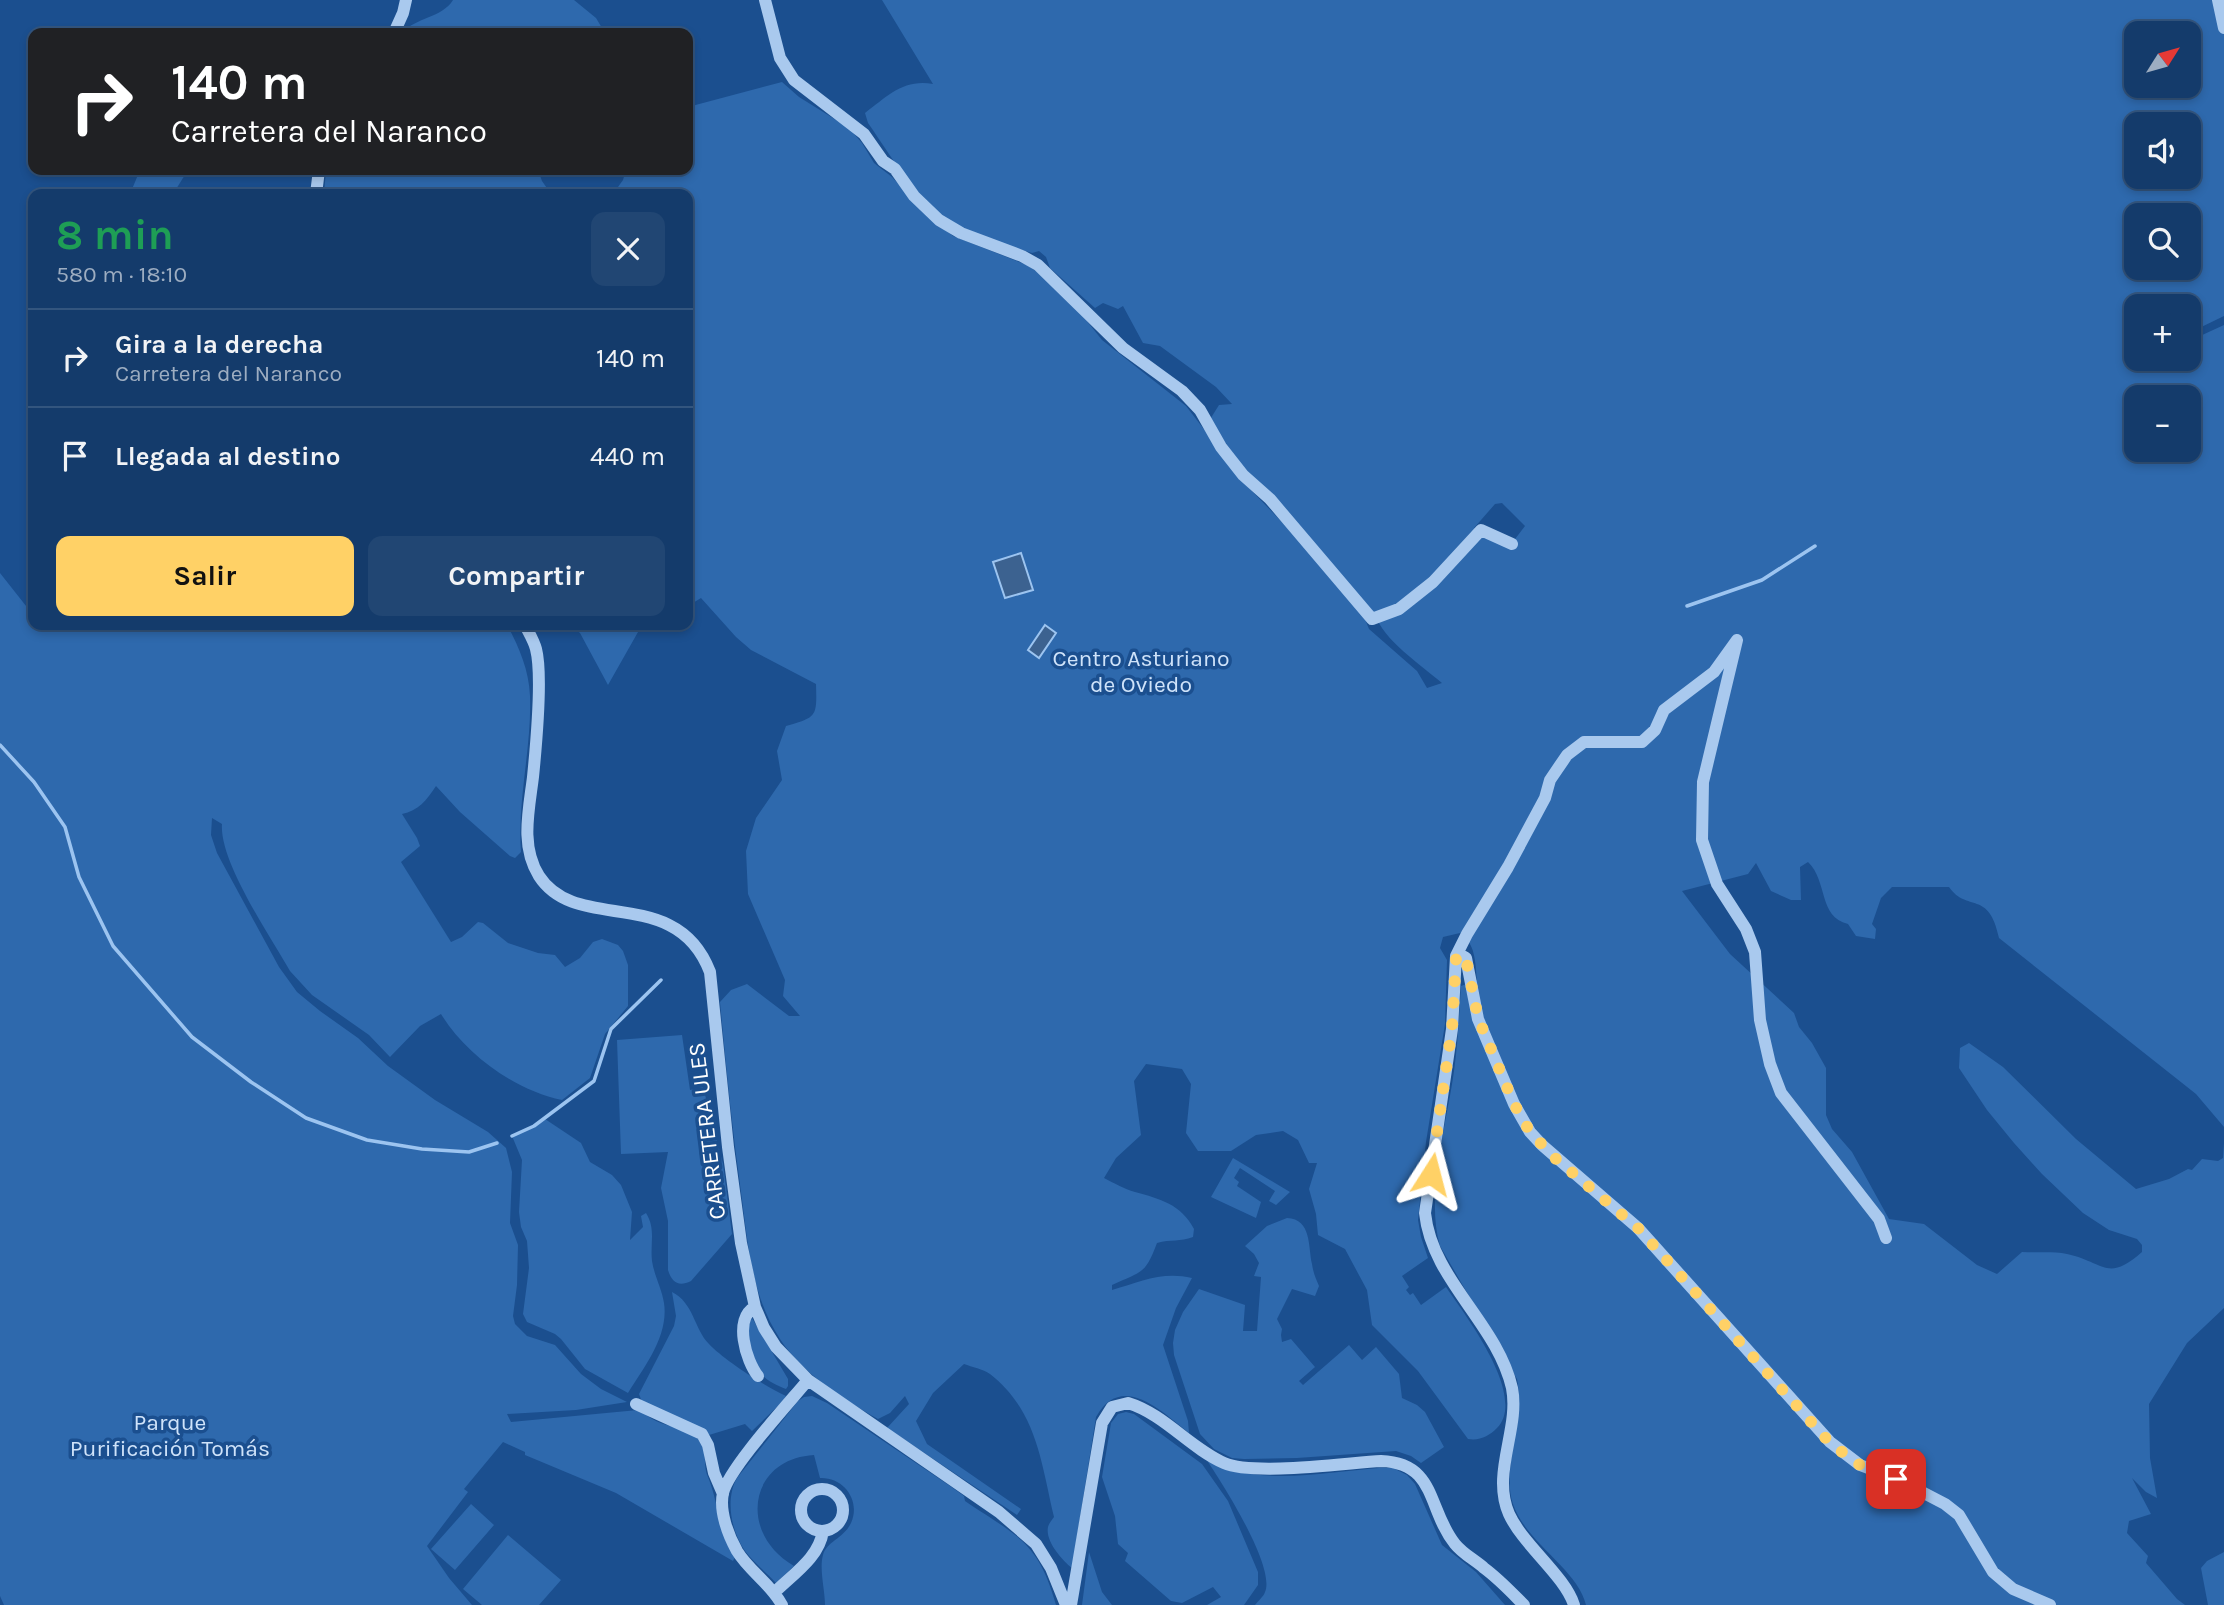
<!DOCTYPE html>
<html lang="es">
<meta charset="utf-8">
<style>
:root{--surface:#143b6b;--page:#214673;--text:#f1f3f6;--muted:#9dadc1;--line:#33557e;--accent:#ffd166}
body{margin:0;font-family:Karla,sans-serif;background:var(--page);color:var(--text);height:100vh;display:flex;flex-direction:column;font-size:26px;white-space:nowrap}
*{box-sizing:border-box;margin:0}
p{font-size:23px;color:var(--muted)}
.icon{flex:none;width:38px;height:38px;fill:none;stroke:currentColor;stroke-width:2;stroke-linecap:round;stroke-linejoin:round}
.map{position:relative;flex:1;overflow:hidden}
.drawer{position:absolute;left:28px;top:189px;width:665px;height:441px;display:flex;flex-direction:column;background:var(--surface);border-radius:14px;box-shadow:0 4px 10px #0003,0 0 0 2px var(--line)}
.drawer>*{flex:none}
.hud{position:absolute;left:28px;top:28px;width:665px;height:147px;border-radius:14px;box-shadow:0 4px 10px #0003,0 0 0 2px var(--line);background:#202124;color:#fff;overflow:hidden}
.needle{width:46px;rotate:53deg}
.buttons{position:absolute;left:2124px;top:21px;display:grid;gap:14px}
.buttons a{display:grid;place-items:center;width:77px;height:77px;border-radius:14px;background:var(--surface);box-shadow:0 4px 10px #0003,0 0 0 2px var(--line);font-size:35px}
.pin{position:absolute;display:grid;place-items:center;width:60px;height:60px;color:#fff;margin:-30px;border-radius:14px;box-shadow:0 4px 10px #0006}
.me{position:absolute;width:77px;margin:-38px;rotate:9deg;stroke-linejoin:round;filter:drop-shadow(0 0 5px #0008)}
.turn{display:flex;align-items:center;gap:24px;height:147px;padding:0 28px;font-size:32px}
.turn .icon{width:91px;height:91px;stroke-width:2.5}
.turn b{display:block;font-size:49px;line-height:60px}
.round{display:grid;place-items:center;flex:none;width:74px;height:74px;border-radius:14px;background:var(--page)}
.headline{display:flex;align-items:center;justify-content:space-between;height:119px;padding:0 28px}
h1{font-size:42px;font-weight:700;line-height:52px;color:#1e9e55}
.primary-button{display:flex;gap:14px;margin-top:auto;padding:14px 28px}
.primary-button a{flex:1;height:80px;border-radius:14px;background:var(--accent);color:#111;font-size:28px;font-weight:700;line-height:80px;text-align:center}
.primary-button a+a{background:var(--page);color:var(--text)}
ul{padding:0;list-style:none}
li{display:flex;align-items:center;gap:21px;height:98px;padding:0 28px;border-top:2px solid var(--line)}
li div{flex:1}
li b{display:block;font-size:26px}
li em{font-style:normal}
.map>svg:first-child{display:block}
.green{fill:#2e69ad;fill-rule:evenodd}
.water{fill:#3c6290;stroke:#9cc4f0;stroke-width:2}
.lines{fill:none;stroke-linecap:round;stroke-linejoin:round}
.stream{stroke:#9cc4f0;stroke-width:3.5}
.minor{stroke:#a9c9ee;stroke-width:12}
.route{stroke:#ffd166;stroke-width:12;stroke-dasharray:0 21.6}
.labels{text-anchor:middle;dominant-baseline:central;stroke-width:7;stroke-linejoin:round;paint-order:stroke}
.park-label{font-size:23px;fill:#cfe3fa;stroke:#1b4f8f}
.street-label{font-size:23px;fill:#fff;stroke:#1b4f8f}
</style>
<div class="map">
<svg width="2224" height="1605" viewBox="0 0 2224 1605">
<rect width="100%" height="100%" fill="#1b4f8f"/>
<path class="green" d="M453 0H574L596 18 605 33H402C416 17 442 18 453 0Z
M882 0H2218L2224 28V316L2191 332 2195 343 2200 336 2224 325V1127L2196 1094 1999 938C1989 889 1967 913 1949 887H1892L1881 898 1872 924 1876 929 1875 939 1856 936 1848 924C1818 917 1828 881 1808 862L1800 867 1801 900H1791L1771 891 1756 863 1748 874 1682 891 1730 954 1794 1013 1799 1027 1812 1043 1826 1068V1115L1832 1129 1852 1152 1889 1219 1924 1224 1977 1265 1997 1274 2022 1252C2037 1253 2053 1251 2067 1254 2104 1262 2107 1283 2142 1252V1245L2137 1239 2109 1230 2083 1213 2042 1174 2014 1143 1987 1110 1959 1068 1960 1048 1969 1043 2003 1067 2076 1139 2136 1189 2169 1179 2188 1169 2192 1170 2202 1159 2218 1161 2223 1158 2224 1143V1308L2187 1343 2149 1404 2150 1458 2157 1498 2146 1492 2132 1478 2151 1514 2129 1521 2127 1533 2148 1556 2146 1563 2177 1599 2185 1605H1586C1578 1569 1526 1543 1513 1504 1501 1469 1525 1419 1517 1379L1440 1246C1425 1195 1447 1123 1454 1071 1458 1043 1459 1014 1461 986L1477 980C1475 962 1476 944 1460 933L1443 937 1440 948 1447 960 1445 1024 1426 1142 1418 1220 1421 1237 1428 1258 1402 1276 1409 1287 1406 1290 1410 1295 1413 1293 1421 1305 1446 1287C1465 1315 1528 1396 1497 1428 1489 1436 1480 1441 1468 1439L1418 1371 1372 1325 1367 1290 1345 1249 1318 1235 1316 1214 1309 1189 1317 1163H1309L1298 1140 1283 1131 1256 1135 1231 1151H1198L1186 1133 1191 1084 1182 1069 1146 1064 1134 1081 1141 1135 1116 1158 1104 1178C1114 1183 1124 1189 1135 1192 1160 1199 1181 1204 1194 1229L1193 1237C1180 1242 1171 1239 1157 1243 1145 1275 1142 1271 1112 1285V1290C1140 1282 1162 1271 1192 1278L1176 1308 1163 1345 1188 1421 1189 1433C1162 1412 1122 1371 1096 1417L1072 1568C1062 1560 1045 1541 1048 1527 1049 1523 1052 1520 1054 1517 1041 1462 1037 1411 990 1374 983 1369 972 1367 964 1364L933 1393 916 1421 927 1444 1021 1509 1017 1515 887 1428 909 1404 905 1396 890 1413 878 1419C843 1399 803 1374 780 1339 751 1295 748 1243 741 1192 732 1129 726 1065 720 1002L731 990 747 984 789 1016H800L783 996 785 980 748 894 746 851 756 818 782 780 777 751 786 726C817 717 817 717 816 684L751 650 736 637 701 598 688 606V194H613L623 180 626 170H688V107L782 82 799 97 849 128 862 143 874 163 892 177 928 216 953 236 1027 265 1043 276 1083 316 1102 340 1186 406 1250 489 1309 550 1362 612 1369 629 1417 671 1427 688 1442 683C1421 665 1383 640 1375 614L1253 480 1209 421 1219 405 1232 404 1216 387 1160 346 1143 343 1123 306 1118 309 1103 303 1095 308 1050 268 1046 257 1039 251 1032 253C1011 246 989 242 970 233 923 213 896 163 868 123L865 113C888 96 903 79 933 84ZM2137 33H2189V86H2137ZM2137 124H2189V177H2137ZM2137 215H2189V268H2137ZM2137 306H2189V359H2137ZM2137 397H2189V450H2137ZM1502 503 1525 526 1512 543 1474 528 1495 504Z
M140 170H188L173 194H130Z
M326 170H538L542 181 551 194H324Z
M0 573 30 611H33V625H507C519 647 529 670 530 696 532 747 517 800 521 852L515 858 510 856 460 812 436 786C427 800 418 811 402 814L417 838 420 846 401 862 451 942 462 937 478 922 483 923 508 943 538 953 555 955 565 967 580 958 593 942 602 939 618 945 623 951 628 965V1006L605 1034 590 1078 562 1100C515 1090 466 1055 441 1014L420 1026 390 1057 369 1035 312 995 290 971C270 936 219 861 222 824L212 818 211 835 217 853 279 967 297 992 320 1011 358 1038 388 1066 435 1100 488 1132 506 1148 512 1172 510 1223 518 1245 517 1285 513 1316 515 1324 527 1336 555 1345 581 1374 601 1389 627 1402 576 1410 507 1414 511 1422 638 1410C644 1413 650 1418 656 1421 668 1427 686 1428 696 1437 709 1448 702 1463 708 1477 719 1503 718 1534 735 1557L733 1561 616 1493 525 1455V1452L503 1442 464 1489 468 1492 427 1546 449 1578 472 1605H4L0 1596Z
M569 625H642L608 685 580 633Z
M682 1035 690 1090 703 1087 723 1164 732 1234 691 1281C679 1287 672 1283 668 1270V1221L661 1188 668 1152 621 1154 617 1040Z
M545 1119 581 1143 590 1162 612 1175 621 1185 632 1212 630 1240 643 1227 641 1216 646 1213C656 1229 650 1243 652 1261 654 1275 662 1289 664 1303 669 1336 644 1367 628 1393L585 1369 561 1339 555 1334 527 1322 523 1314 529 1268 527 1241 521 1227 519 1212 522 1160 512 1136 534 1126Z
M1233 1158 1290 1192 1276 1205 1269 1201 1275 1191 1240 1168 1234 1178 1239 1182 1237 1186 1261 1202 1256 1218 1211 1197Z
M1287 1218C1312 1219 1308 1247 1312 1264 1313 1272 1316 1279 1319 1286L1315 1296 1292 1289 1277 1319 1282 1329 1281 1335 1282 1342 1291 1339 1315 1367 1299 1381 1303 1385 1349 1345 1362 1360 1376 1347 1399 1374 1402 1398 1417 1405 1425 1412 1444 1447 1421 1463 1411 1456 1396 1451 1297 1458 1244 1459 1232 1458 1214 1449 1200 1434 1174 1355 1173 1343 1175 1330 1183 1312 1199 1289 1245 1305 1243 1331H1257L1261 1277 1254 1276 1259 1263 1254 1254 1245 1246 1267 1226Z
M672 1292C694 1303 694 1329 709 1344 724 1360 766 1387 786 1396L781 1403 752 1431 745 1424 709 1435 642 1402 639 1394 674 1326 676 1316Z
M752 1318 788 1379V1386L786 1389C777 1385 766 1381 761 1373 751 1359 742 1333 752 1318Z
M812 1396 827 1403 950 1486 964 1496 965 1501C1016 1536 1038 1540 1056 1605H825C825 1590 819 1569 823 1555 826 1542 844 1538 851 1523 861 1501 844 1477 820 1478L814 1455C748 1459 738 1534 794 1566L776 1583C766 1572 753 1562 745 1551 731 1531 725 1499 737 1478L798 1401 804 1397Z
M1126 1412 1134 1414 1202 1464 1228 1501 1258 1572V1585L1244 1605H1207L1221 1597 1213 1587 1182 1603 1171 1601 1125 1561 1128 1553 1118 1544 1115 1516 1102 1477 1111 1423 1118 1414Z
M1206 1459C1256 1488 1324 1472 1379 1468H1393L1407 1475 1415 1484 1442 1545 1476 1572 1505 1605H1255C1258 1601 1264 1596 1265 1592 1276 1567 1221 1481 1206 1459Z
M471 1504 494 1525 455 1570 431 1549Z
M508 1535 561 1580 539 1605H482L463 1589Z
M1089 1552 1102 1592 1112 1605H1082Z
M2224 1552V1605H2208L2201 1568 2207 1561Z"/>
<path class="water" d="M1021 553 1033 590 1005 598 993 562Z
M1045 625 1056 633 1039 658 1028 650Z"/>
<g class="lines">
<path class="stream" d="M1687 606 1762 580 1815 546
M0 745 34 782 65 827 79 877 113 946 192 1037 251 1082 306 1118 367 1140 422 1149 469 1152 497 1143
M512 1136 534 1126 594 1081 611 1029 661 980"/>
<path class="minor" d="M765 0 780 58 794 80 864 134 883 161 895 169 914 196 939 220 961 233 1022 256 1038 265 1123 348 1182 391 1200 410 1221 447 1243 475 1270 499 1372 619 1399 609 1433 582 1481 530 1512 544
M2218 0 2224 28
M394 33 403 13 406 0
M316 194 319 170
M525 625C529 633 534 641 536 649 543 676 536 747 533 777 529 810 520 846 539 876 577 935 676 883 710 972L728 1147 741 1243 755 1307 764 1328 776 1347 808 1380 999 1512 1036 1544 1051 1568 1066 1605
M1459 954 1466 958 1478 1019 1514 1104 1530 1132 1542 1145 1638 1228 1830 1442 1860 1465 1897 1479 1945 1504 1959 1515 1993 1572 2013 1589 2050 1605
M755 1307C733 1318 746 1361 758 1376
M636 1404 702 1434 708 1445 714 1473 723 1494
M801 1510a21 21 0 1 1 42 0a21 21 0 1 1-42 0Z
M774 1593C793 1574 819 1558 823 1531
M782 1605C771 1584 749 1571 737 1551 728 1535 719 1511 723 1493 729 1468 789 1403 808 1380
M1071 1605 1102 1423 1112 1407 1128 1403C1164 1414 1190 1448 1224 1463 1254 1476 1346 1463 1381 1461 1437 1463 1427 1509 1455 1544 1463 1554 1475 1560 1484 1568 1499 1579 1511 1592 1524 1605
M1574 1605C1565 1576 1523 1545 1509 1514 1491 1473 1520 1429 1512 1388 1497 1323 1432 1280 1425 1213L1452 1029 1456 956 1467 934 1508 867 1545 798 1550 780 1567 755 1584 742H1642L1655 730 1664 710 1714 672 1737 640 1703 782 1702 840 1717 884 1746 929 1755 952 1760 1020 1770 1064 1781 1093 1879 1219 1886 1238"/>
</g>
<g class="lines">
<path class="route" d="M1431 1174 1452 1028 1456 959 1461 954 1466 959 1478 1018 1514 1104 1530 1132 1555 1158 1638 1228 1830 1443 1860 1465 1896 1479"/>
</g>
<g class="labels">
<g class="park-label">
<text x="1141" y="658">Centro Asturiano<tspan x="1141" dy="26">de Oviedo</tspan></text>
<text x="170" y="1422">Parque<tspan x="170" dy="26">Purificación Tomás</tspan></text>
</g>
<g class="street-label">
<text transform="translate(707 1131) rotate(-97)">CARRETERA ULES</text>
</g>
</g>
</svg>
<div class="buttons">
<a><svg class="needle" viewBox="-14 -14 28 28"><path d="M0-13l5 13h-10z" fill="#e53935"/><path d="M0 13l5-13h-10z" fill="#9dadc1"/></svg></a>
<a><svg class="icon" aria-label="sound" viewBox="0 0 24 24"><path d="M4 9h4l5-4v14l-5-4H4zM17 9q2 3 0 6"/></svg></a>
<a><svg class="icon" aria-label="search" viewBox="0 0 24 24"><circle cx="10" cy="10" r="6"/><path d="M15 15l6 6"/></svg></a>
<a>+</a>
<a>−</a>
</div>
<div class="pin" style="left:1896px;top:1479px;background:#d93025"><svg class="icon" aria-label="arrive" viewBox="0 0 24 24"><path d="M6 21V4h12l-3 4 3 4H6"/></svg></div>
<svg class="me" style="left:1431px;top:1174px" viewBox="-20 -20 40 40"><path d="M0-17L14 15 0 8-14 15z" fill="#ffd166" stroke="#fff" stroke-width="4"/></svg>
<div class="hud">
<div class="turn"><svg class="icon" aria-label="right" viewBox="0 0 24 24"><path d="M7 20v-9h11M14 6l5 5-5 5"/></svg><div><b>140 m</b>Carretera del Naranco</div></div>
</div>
<section class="drawer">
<div class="headline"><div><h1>8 min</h1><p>580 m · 18:10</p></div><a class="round"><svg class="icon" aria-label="close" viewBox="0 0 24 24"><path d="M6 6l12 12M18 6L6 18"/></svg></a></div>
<ul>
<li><svg class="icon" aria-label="right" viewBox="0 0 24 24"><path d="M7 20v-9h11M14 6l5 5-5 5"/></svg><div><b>Gira a la derecha</b><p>Carretera del Naranco</p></div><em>140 m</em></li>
<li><svg class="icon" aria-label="arrive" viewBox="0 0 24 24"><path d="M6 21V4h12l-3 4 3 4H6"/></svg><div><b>Llegada al destino</b></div><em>440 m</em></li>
</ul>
<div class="primary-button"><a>Salir</a><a>Compartir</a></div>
</section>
</div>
